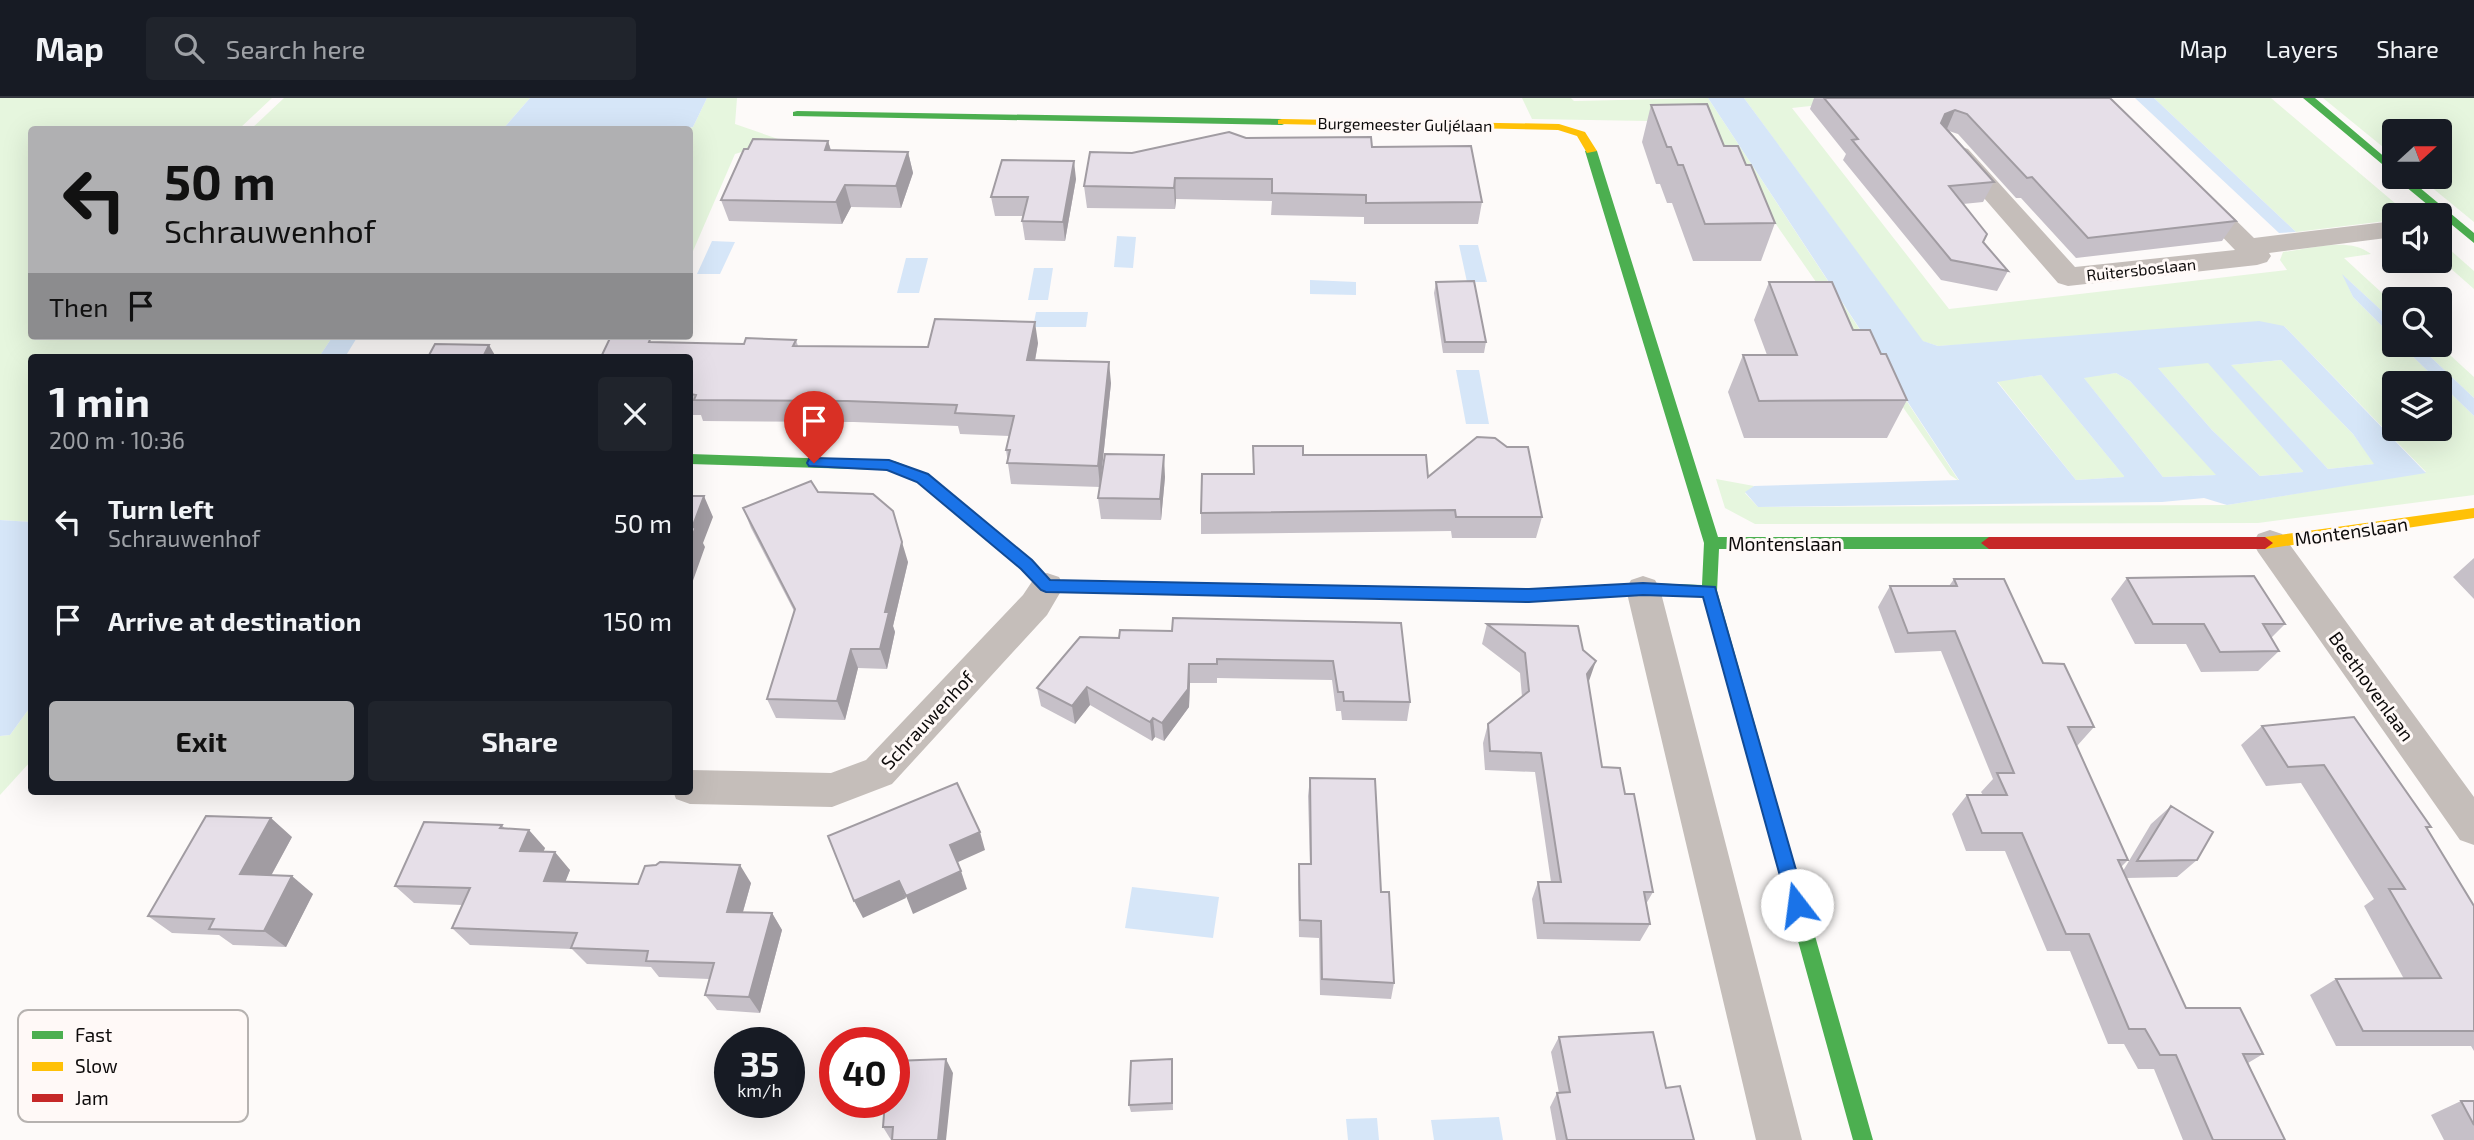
<!DOCTYPE html>
<meta charset="utf-8">
<style>
:root{--surface:#171b24;--page:#20242c;--text:#f1f3f6;--muted:#9ea1a6;--line:#363941;--accent:#b0b0b2}
body{margin:0;font-family:"Exo 2",sans-serif;background:var(--page);color:var(--text);height:100vh;display:flex;flex-direction:column;font-size:26px;white-space:nowrap}
*{box-sizing:border-box;margin:0}
p{font-size:23px;color:var(--muted)}
.icon{flex:none;width:38px;height:38px;fill:none;stroke:currentColor;stroke-width:2;stroke-linecap:round;stroke-linejoin:round}
.map{position:relative;flex:1;overflow:hidden}
.details{position:absolute;left:28px;top:256px;width:665px;height:441px;display:flex;flex-direction:column;background:var(--surface);border-radius:7px;box-shadow:0 7px 28px #0002}
.details>*{flex:none}
.top-card{position:absolute;left:28px;top:28px;width:665px;height:214px;border-radius:7px;box-shadow:0 7px 28px #0002;background:#b0b0b2;color:#111;overflow:hidden}
.needle{width:46px;rotate:69deg}
.controls{position:absolute;left:2382px;top:21px;display:grid;gap:14px}
.controls a{display:grid;place-items:center;width:70px;height:70px;border-radius:7px;background:var(--surface);box-shadow:0 7px 28px #0002;font-size:35px}
.speed{position:absolute;left:714px;top:929px;display:flex;gap:14px;font-size:35px;font-weight:700;text-align:center}
.speed>*{display:grid;place-content:center;width:91px;height:91px;border-radius:50%;background:var(--surface);box-shadow:0 7px 28px #0002;line-height:1}
.speed small{font-size:18px;font-weight:400}
.speed .limit{border:10px solid #d22;background:#fff;color:#111}
.pin{position:absolute;display:grid;place-items:center;width:60px;height:60px;color:#fff;margin:-72px -30px;border-radius:50% 50% 50% 0;rotate:-45deg;box-shadow:0 0 7px #0007}
.pin .icon{rotate:45deg}
.me{position:absolute;width:77px;margin:-38px;rotate:345deg;stroke-linejoin:round;filter:drop-shadow(0 0 5px #0008)}
.turn{display:flex;align-items:center;gap:24px;height:147px;padding:0 21px;font-size:32px}
.turn .icon{width:91px;height:91px;stroke-width:2.5}
.turn b{display:block;font-size:49px;line-height:60px}
.then{display:flex;align-items:center;height:66px;padding:0 21px;background:#0003;gap:14px;font-size:26px}
.round{display:grid;place-items:center;flex:none;width:74px;height:74px;border-radius:7px;background:var(--page)}
.headline{display:flex;align-items:center;justify-content:space-between;height:119px;padding:0 21px}
h1{font-size:42px;font-weight:700;line-height:52px}
.primary-button{display:flex;gap:14px;margin-top:auto;padding:14px 21px}
.primary-button a{flex:1;height:80px;border-radius:7px;background:var(--accent);color:#111;font-size:28px;font-weight:700;line-height:80px;text-align:center}
.primary-button a+a{background:var(--page);color:var(--text)}
ul{padding:0;list-style:none}
li{display:flex;align-items:center;gap:21px;height:98px;padding:0 21px}
li div{flex:1}
li b{display:block;font-size:26px}
li em{font-style:normal}
header{display:flex;align-items:center;gap:42px;box-sizing:border-box;height:98px;padding:0 35px;background:var(--surface);border-bottom:2px solid var(--line)}
header strong{font-size:33px}
nav{display:flex;gap:38px;margin-inline-start:auto;font-size:24px}
.search{width:490px;height:63px;background:var(--page);display:flex;align-items:center;gap:18px;box-sizing:border-box;padding:0 24px;border-radius:7px;color:var(--muted);font-size:26px}
.map>svg:first-child{display:block}
.green{fill:#e6f6de;fill-rule:evenodd}
.water{fill:#d6e6f8;fill-rule:evenodd}
.lines{fill:none;stroke-linecap:round;stroke-linejoin:round}
.street{fill:#c5beba;fill-rule:evenodd}
.fast{fill:#4caf50;fill-rule:evenodd}
.slow{fill:#ffc107;fill-rule:evenodd}
.jam{fill:#c62828;fill-rule:evenodd}
.wall{fill:#c6c0c8}
.shaded-wall{fill:#a19ca2}
.building{fill:#e6dfe8;stroke:#a19ca2;stroke-width:2}
.route{fill:#1a73e8;stroke:#114b97;stroke-width:2}
.labels{text-anchor:middle;dominant-baseline:central;stroke-width:6;stroke-linejoin:round;paint-order:stroke}
.far-street-label{font-size:16px;fill:#0d0b0b;stroke:#fff9f7}
.street-label{font-size:19px;fill:#0d0b0b;stroke:#fff9f7}
.key{fill:#fff9f7;stroke:#b6b2b0;stroke-width:2}
.key-label{font-size:19px;fill:#0d0b0b}
</style>
<header>
<strong>Map</strong>
<div class="search"><svg class="icon" aria-label="search" viewBox="0 0 24 24"><circle cx="10" cy="10" r="6"/><path d="M15 15l6 6"/></svg>Search here</div>
<nav><a>Map</a><a>Layers</a><a>Share</a></nav>
</header>
<div class="map">
<svg width="2474" height="1042" viewBox="0 0 2474 1042">
<rect width="100%" height="100%" fill="#fdfaf9"/>
<path class="green" d="M0 0H272L239 31 32 32V238H333L319 259H32L31 424 0 422Z
M284 0H530L503 31 250 32Z
M707 0H737L735 26 781 42 735 56 690 160V32H682L693 29Z
M1522 0H1571L1574 3 1708 0 1959 383 1950 377 1705 24 1532 21Z
M1744 0H1884L1792 10 1949 211 2287 172 2280 162 2283 154C2310 151 2349 138 2371 156L2344 160 2394 206V224L2344 178 2353 199 2394 240V247H2401L2474 318V397L2258 425 1755 426 1725 410 1716 381 1754 388 1745 395 1758 409 2227 407 2426 374 2284 228 1938 248 1922 243ZM2394 285H2440V331H2394Z
M2154 0H2271L2409 117H2394V122L2296 134Z
M2323 0H2474V124L2419 79H2440V33H2394V58Z
M2440 143 2474 173V191L2440 161Z
M2418 247H2439L2474 279V300Z
M2281 262 2353 336 2375 366 2328 371 2230 267Z
M2208 264 2304 374 2260 378 2212 332 2157 269Z
M2116 275 2130 283 2217 377 2163 379 2083 279Z
M2041 277 2125 379 2076 382 1997 283Z
M31 608V663L0 697V638L10 637Z"/>
<path class="water" d="M530 0H707L693 29 682 31H503Z
M1708 0H1744L1923 243 1938 248 2259 223 2284 228 2426 375 2227 407 2204 400 2162 404 1758 409 1745 394 1754 388 1959 382ZM2281 262 2353 336 2374 366 2328 371 2231 267ZM2208 265 2303 373V374L2260 378 2212 332 2158 270ZM2116 275 2130 283 2216 377 2163 379 2084 280ZM2041 277 2124 378V379L2076 382 1997 284Z
M2135 0H2154L2296 134 2279 135Z
M1117 138 1136 139 1133 170 1114 169Z
M712 143 735 144 720 176H697Z
M1459 147H1478L1487 184H1467Z
M906 160H928L919 195H897Z
M1034 170H1053L1048 202H1028Z
M2342 176 2394 224V240L2353 199Z
M1310 182 1356 184V197L1310 196Z
M1036 214H1088L1086 229H1033Z
M333 238H358L345 259H319Z
M2401 247H2418L2474 300V318Z
M1456 272H1479L1489 326H1466Z
M0 422 32 424 31 608 10 637 0 638Z
M1132 789 1219 799 1213 840 1125 830Z
M1499 1019 1503 1042H1434L1431 1022Z
M1377 1020 1379 1042H1348L1346 1021Z"/>
<g class="lines">
<path class="street" d="M1959 48 1968 51 2075 169 2235 152 2185 100 2189 94 2198 92 2207 94 2254 140 2394 123V139L2269 155 2271 158 2267 164 2257 167 2068 188 2058 185 1950 61 1946 56 1950 51Z
M2270 432 2282 436 2474 699V747L2460 742 2258 454 2253 445 2258 436Z
M1047 475 1059 479 1064 488 1047 517 892 686 832 709 690 706 676 701 673 693H690V672L831 675 866 662 1023 497 1035 479Z
M1643 478 1655 482 1660 491 1802 1042H1756L1626 491 1631 482Z"/>
<path class="fast" d="M2303 0H2315L2394 67V76Z
M797 13 1282 21 1288 24 1282 27 793 18V14Z
M1591 50 1597 53 1718 439H1989L1997 445 1989 451H1719L1717 493 1873 1042H1853L1703 499 1643 497 1529 504 1444 502 1439 500 1436 496 1439 492 1444 490 1529 492 1643 485 1702 487 1704 445 1585 53Z
M2394 79H2407L2474 135V145Z
M690 356 894 363 928 376 1032 463 1051 482 1170 485 1178 491 1170 497 1047 494 1042 492 1022 471 918 384 888 372 690 366Z"/>
<path class="slow" d="M1282 21 1559 26 1585 34 1597 53 1587 55 1577 38 1558 32 1278 26V22Z
M2474 410V420L2265 451 2257 445 2265 439Z"/>
<path class="jam" d="M1989 439H2265L2273 445 2265 451H1989L1981 445Z
M1170 485 1444 490 1449 492 1452 496 1449 500 1444 502 1170 497 1162 491Z"/>
</g>
<path class="wall" d="M1814 0H2110L2236 123 2222 143 2076 160 2021 100H2016L1958 36 1949 33 1994 84 1983 104 1963 106 1983 144 2008 173 1997 193 1941 182 1843 62 1846 56 1810 11Z
M1651 7 1724 48 1746 67 1775 125 1761 163H1693L1672 105H1667L1660 86H1656L1642 44Z
M1246 40 1372 49 1482 104 1478 126H1364V119L1271 117 1272 103 1176 101 1175 111 1087 110 1084 88Z
M828 43 831 52 908 54 913 75 901 110 851 109 842 126 729 123 721 102Z
M1076 81 1065 143 1025 142 1022 123 1024 118H995L991 99Z
M1436 184 1486 244 1484 255H1443L1434 195Z
M1769 184 1853 232 1881 256 1907 302 1887 340H1744L1728 294 1743 257H1767L1754 222Z
M796 242 798 248 928 249 1038 245 1035 263 1111 285 1100 389 1011 386 1006 352 1009 338 960 336 958 328 854 324 703 323 701 317H690V259L654 244 744 246Z
M1253 348 1428 379 1542 419 1536 440H1452L1451 433 1201 436V415L1253 376Z
M1165 379 1161 422 1101 421 1098 400Z
M818 394 908 464 893 528 895 534 887 571 858 570 845 622 776 620 767 601 794 513 751 430 743 410Z
M2474 460V501L2453 479Z
M2127 480 2285 526 2271 540 2279 553 2258 573 2201 574 2186 546H2135L2111 501Z
M1954 481 2043 565 2094 629 2077 648 2128 762 2121 769 2123 773 2151 726 2171 708 2197 762 2177 779 2126 780 2186 910 2263 956 2248 965 2285 1042H2183L2154 971H2138L2124 946H2108L2070 853H2047L2005 753H1966L1952 716 1967 697H1983L1981 694 1993 681 1941 553 1895 555 1878 509 1890 488H1949Z
M1401 525 1410 604 1407 623 1342 622 1341 613H1336L1332 582 1217 580V585H1190L1189 609 1164 643 1155 639 1152 643 1090 607 1075 626 1041 608 1037 590 1172 533Z
M1487 526 1589 583 1588 584 1602 669 1625 696 1653 794 1646 806 1650 826 1640 843 1537 841 1532 801 1538 784H1551L1535 674 1485 672 1483 645 1488 626 1522 599 1520 575 1482 546Z
M2262 628 2431 729 2427 731 2474 808V953L2471 948H2336L2310 897 2336 881H2404L2364 808 2374 801 2301 685 2266 688 2241 647Z
M1310 680 1381 794 1394 885 1391 901 1320 897 1319 840 1299 839 1298 784 1299 766H1310L1308 698Z
M502 727 505 731 545 750 543 754 570 772 565 784 638 786 751 785 743 814 772 815 782 832 760 915 717 912 705 897 709 881 659 879 651 869 587 866 572 851 470 847 452 830 462 807 414 805 395 788Z
M292 739 271 778 313 796 286 849 233 847 219 837 172 835 148 818Z
M1559 939 1666 990 1694 1042H1556L1550 1009 1557 995H1559L1551 954Z
M1172 969 1173 1012 1131 1014 1129 1007Z
M953 975 892 1042H891L883 1029Z
M2461 1003H2474V1042H2444L2431 1017Z"/>
<path class="shaded-wall" d="M1955 12 1946 33 1936 36 1945 16Z
M828 43 834 64 825 52Z
M908 54 913 75 901 110 896 88Z
M1074 63 1076 81 1065 143 1063 124Z
M1175 80 1176 101 1175 111 1174 90Z
M845 87 851 109 842 126 836 104Z
M1035 224 1038 245 1031 284 1027 262Z
M489 247 496 259H483Z
M1109 264 1111 285 1100 389 1098 368Z
M1164 357 1165 379 1161 422 1160 401Z
M704 398 713 419 703 445 705 449 690 491V445L692 430Z
M902 444 908 464 893 528 895 534 887 571 880 551 885 514Z
M851 551 858 570 845 622 837 603Z
M1596 563 1589 583 1580 596 1587 576Z
M1189 566 1190 585 1189 609 1164 643 1162 625Z
M1087 589 1090 607 1075 626 1072 608Z
M1153 620 1155 639 1152 643 1150 624Z
M271 720 292 739 262 794 240 776Z
M529 732 545 750 536 771 520 753Z
M980 734 985 752 956 765 950 747Z
M555 754 570 772 559 800 544 783Z
M740 767 751 785 738 831 727 814Z
M961 773 967 791 913 816 906 798Z
M292 778 313 796 286 849 264 833Z
M899 783 906 800 863 820 854 803Z
M772 815 782 832 760 915 749 899Z
M946 961 953 975 946 1042H938Z"/>
<path class="building" d="M1824 0H2110L2236 123 2088 140 2032 79 2027 80 1967 16 1955 12 1945 16 1941 25 1994 84 1949 88 1987 136 1983 144 2008 173 1951 162 1852 42 1858 41Z
M1707 6 1724 48H1738L1746 67H1751L1775 125 1705 126 1683 67H1678L1671 49H1667L1651 7Z
M1229 34 1246 40 1371 39 1372 49 1471 48 1482 104 1366 105V97L1272 95V81L1175 80 1174 90 1084 88 1090 54 1132 55Z
M753 41 828 43 825 52 908 54 896 88 845 87 836 104 721 102 744 51H748Z
M1002 62 1074 63 1063 124 1022 123 1028 99H991Z
M1474 183 1486 244H1445L1436 184Z
M1769 184H1832L1853 232H1870L1881 256H1886L1907 302 1759 303 1743 257H1797Z
M935 221 1035 224 1027 262 1109 264 1098 368 1007 365 1010 352H1006L1014 318 955 315 957 307 847 303 694 302 696 297 690 296V259H601L611 238 651 239 649 244 744 246 746 240 796 242 793 248 928 249Z
M435 246 489 247 483 259H428Z
M1477 339 1495 340 1507 349H1528L1542 419H1456L1455 412 1201 415 1202 376H1254L1253 348H1303V357H1426L1428 379Z
M1105 356 1164 357 1160 401 1098 400Z
M811 383 818 394 873 396 893 413 902 444 885 514H889L880 551H851L837 603 767 601 795 511 743 410Z
M690 398H704L692 430 696 428 690 445Z
M2254 478 2285 526H2263L2279 553 2220 554 2204 526H2153L2127 480Z
M1954 481H2004L2043 565 2064 566 2094 629H2068L2128 762H2118L2186 910H2240L2263 956H2243L2285 1042H2213L2176 957H2160L2145 931H2129L2089 836H2066L2022 735H1982L1967 697H2007L1997 675H2014L1955 533 1908 535 1890 488H1957Z
M1173 520 1401 525 1410 604 1344 603 1343 594H1338L1333 563 1217 561V566H1189L1188 591 1162 625 1153 620 1150 624 1087 589 1072 608 1037 590 1080 539 1119 540 1120 532 1172 533Z
M1487 526 1578 528 1583 552 1596 563 1587 576 1602 669 1620 670 1625 696H1634L1653 794H1644L1650 826 1544 825 1538 784H1561L1541 655 1490 653 1488 626 1529 593 1525 555Z
M2354 619 2431 729H2426L2474 808V933H2363L2336 881 2441 880 2389 791H2405L2324 667 2288 669 2262 628Z
M1310 680 1375 681 1381 794H1389L1394 885 1322 881 1321 823 1300 822 1299 766H1311Z
M957 685 980 734 950 747 961 773 906 798 899 783 854 803 828 738Z
M2171 708 2213 734 2197 762 2137 763Z
M206 718 271 720 240 776 292 778 264 833 209 831 214 821 148 818Z
M424 724 502 727 500 730 529 732 520 753 555 754 544 783 638 786 645 768 656 767 660 764 740 767 727 814 772 815 749 899 705 897 714 865 646 863 648 853 571 850 577 835 452 830 470 790 395 788Z
M1653 934 1666 990 1680 988 1694 1042H1567L1557 995 1570 994 1559 939Z
M946 961 938 1042H892L893 1029H883L885 1004H894V963Z
M1172 961V1005L1129 1007 1131 963Z
M2461 1003H2474V1027Z"/>
<path class="route" d="M814 360 889 362 928 376 1032 462 1050 482 1529 491 1643 485 1715 489 1806 807 1803 813 1797 815 1790 813 1788 807 1703 499 1643 497 1529 504 1046 494 1041 492 1021 471 917 384 887 372 809 368 807 365 809 361Z"/>
<g class="labels">
<g class="far-street-label">
<text transform="translate(1405 26) rotate(1)">Burgemeester Guljélaan</text>
<text transform="translate(2141 171) rotate(-6)">Ruitersboslaan</text>
</g>
<g class="street-label">
<text transform="translate(2351 433) rotate(-8)">Montenslaan</text>
<text x="1785" y="445">Montenslaan</text>
<text transform="translate(2372 588) rotate(54)">Beethovenlaan</text>
<text transform="translate(927 622) rotate(-47)">Schrauwenhof</text>
</g>
</g>
<rect x="18" y="912" width="230" height="112" rx="10" class="key"/>
<rect x="32" y="933" width="31" height="8" fill="#4caf50"/>
<rect x="32" y="964" width="31" height="9" fill="#ffc107"/>
<rect x="32" y="996" width="31" height="8" fill="#c62828"/>
<g class="key-label">
<text x="75" y="944">Fast</text>
<text x="75" y="975">Slow</text>
<text x="75" y="1007">Jam</text>
</g>
</svg>
<div class="controls">
<a><svg class="needle" viewBox="-14 -14 28 28"><path d="M0-13l5 13h-10z" fill="#e53935"/><path d="M0 13l5-13h-10z" fill="#9ea1a6"/></svg></a>
<a><svg class="icon" aria-label="sound" viewBox="0 0 24 24"><path d="M4 9h4l5-4v14l-5-4H4zM17 9q2 3 0 6"/></svg></a>
<a><svg class="icon" aria-label="search" viewBox="0 0 24 24"><circle cx="10" cy="10" r="6"/><path d="M15 15l6 6"/></svg></a>
<a><svg class="icon" aria-label="layers" viewBox="0 0 24 24"><path d="M12 4l9 5-9 5-9-5zM3 14l9 5 9-5"/></svg></a>
</div>
<div class="speed"><div>35<small>km/h</small></div><div class="limit">40</div></div>
<div class="pin" style="left:814px;top:365px;background:#d93025"><svg class="icon" aria-label="arrive" viewBox="0 0 24 24"><path d="M6 21V4h12l-3 4 3 4H6"/></svg></div>
<svg class="me" style="left:1797px;top:807px" viewBox="-20 -20 40 40"><circle r="19" fill="#fff"/><path d="M0-13L10 11 0 6-10 11z" fill="#1a73e8"/></svg>
<div class="top-card">
<div class="turn"><svg class="icon" aria-label="left" viewBox="0 0 24 24"><path d="M17 20v-9H6M10 6l-5 5 5 5"/></svg><div><b>50 m</b>Schrauwenhof</div></div>
<div class="then">Then<svg class="icon" aria-label="arrive" viewBox="0 0 24 24"><path d="M6 21V4h12l-3 4 3 4H6"/></svg></div>
</div>
<section class="details">
<div class="headline"><div><h1>1 min</h1><p>200 m · 10:36</p></div><a class="round"><svg class="icon" aria-label="close" viewBox="0 0 24 24"><path d="M6 6l12 12M18 6L6 18"/></svg></a></div>
<ul>
<li><svg class="icon" aria-label="left" viewBox="0 0 24 24"><path d="M17 20v-9H6M10 6l-5 5 5 5"/></svg><div><b>Turn left</b><p>Schrauwenhof</p></div><em>50 m</em></li>
<li><svg class="icon" aria-label="arrive" viewBox="0 0 24 24"><path d="M6 21V4h12l-3 4 3 4H6"/></svg><div><b>Arrive at destination</b></div><em>150 m</em></li>
</ul>
<div class="primary-button"><a>Exit</a><a>Share</a></div>
</section>
</div>
